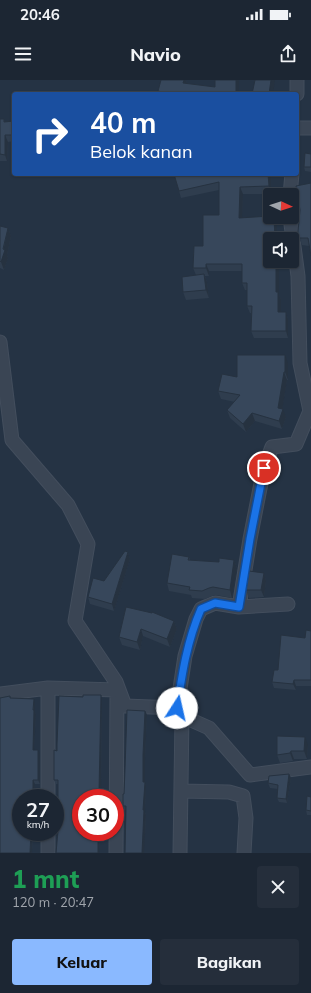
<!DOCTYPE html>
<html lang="id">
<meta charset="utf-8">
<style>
:root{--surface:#1c2633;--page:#252e3b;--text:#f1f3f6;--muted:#a0a5ac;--line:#3a434e;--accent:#8ab9ff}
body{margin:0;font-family:Mulish,sans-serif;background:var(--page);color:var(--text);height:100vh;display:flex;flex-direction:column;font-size:15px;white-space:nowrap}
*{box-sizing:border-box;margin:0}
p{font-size:13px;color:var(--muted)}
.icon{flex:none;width:22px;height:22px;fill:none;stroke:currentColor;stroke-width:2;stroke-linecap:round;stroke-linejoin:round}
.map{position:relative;height:773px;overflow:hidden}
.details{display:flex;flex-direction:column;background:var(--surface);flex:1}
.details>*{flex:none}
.hud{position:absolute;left:12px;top:12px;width:287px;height:84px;border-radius:4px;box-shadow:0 1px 3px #0004,0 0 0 1px var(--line);background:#1a4fa0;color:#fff;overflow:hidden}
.needle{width:26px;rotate:93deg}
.tools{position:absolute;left:263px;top:108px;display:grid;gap:8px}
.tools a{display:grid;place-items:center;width:36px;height:36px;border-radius:4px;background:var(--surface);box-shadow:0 1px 3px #0004,0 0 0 1px var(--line);font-size:20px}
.speed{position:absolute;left:12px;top:709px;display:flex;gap:8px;font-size:20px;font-weight:700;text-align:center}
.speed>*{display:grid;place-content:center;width:52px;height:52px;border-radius:50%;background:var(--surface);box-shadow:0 1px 3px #0004,0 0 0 1px var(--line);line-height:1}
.speed small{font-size:10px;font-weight:400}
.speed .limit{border:6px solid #d22;background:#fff;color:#111}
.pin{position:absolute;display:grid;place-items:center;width:34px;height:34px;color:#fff;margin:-17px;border:2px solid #fff;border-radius:50%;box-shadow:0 1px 4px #0007}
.me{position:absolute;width:44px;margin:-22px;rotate:10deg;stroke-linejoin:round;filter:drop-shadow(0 0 3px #0008)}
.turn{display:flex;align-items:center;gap:14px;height:84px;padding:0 12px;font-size:18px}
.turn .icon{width:52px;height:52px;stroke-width:2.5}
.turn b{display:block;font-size:28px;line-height:34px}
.round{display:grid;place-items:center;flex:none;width:42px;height:42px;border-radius:4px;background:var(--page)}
.summary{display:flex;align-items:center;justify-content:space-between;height:68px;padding:0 12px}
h1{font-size:24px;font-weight:800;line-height:30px;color:#1e9e55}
.primary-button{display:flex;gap:8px;margin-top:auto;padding:8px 12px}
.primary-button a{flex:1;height:46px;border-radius:4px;background:var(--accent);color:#111;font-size:16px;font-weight:800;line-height:46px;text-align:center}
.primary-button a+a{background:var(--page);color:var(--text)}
.status{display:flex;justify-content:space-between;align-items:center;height:28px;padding:0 20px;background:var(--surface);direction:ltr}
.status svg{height:11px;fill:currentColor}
header{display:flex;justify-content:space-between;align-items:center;height:52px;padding:0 12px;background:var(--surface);font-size:18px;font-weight:800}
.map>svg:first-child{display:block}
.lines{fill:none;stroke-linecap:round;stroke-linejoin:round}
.street-casing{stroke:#434e5d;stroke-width:15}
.street{stroke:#3a4554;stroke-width:13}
.wall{fill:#2f3d4e}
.shaded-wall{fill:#263240}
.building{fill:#37475b;stroke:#263240}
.route-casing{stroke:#114b97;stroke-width:10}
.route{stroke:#1a73e8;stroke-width:7}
</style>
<div class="status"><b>20:46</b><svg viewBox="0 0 49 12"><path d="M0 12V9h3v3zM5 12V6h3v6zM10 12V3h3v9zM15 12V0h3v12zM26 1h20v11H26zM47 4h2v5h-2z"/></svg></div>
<header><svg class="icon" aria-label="menu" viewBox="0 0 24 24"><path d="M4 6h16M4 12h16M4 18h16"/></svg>Navio<svg class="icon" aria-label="share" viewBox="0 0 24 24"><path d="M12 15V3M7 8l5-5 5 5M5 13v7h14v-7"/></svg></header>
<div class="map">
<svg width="311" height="773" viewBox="0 0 311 773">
<rect width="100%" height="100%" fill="#253344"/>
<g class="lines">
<defs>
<path id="street" d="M297 14V0
M297 48H311
M290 115 292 94
M0 262 12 360 68 425 88 464 75 541 116 602 125 626 177 628
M288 524 239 527 215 523 201 529 196 539 185 576 177 628 182 636 209 648 250 695 311 687
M239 527 250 459 264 388 272 367 296 364 310 331 300 283 298 196 290 137
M0 614 48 608 117 610
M181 711 229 712 243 716 246 738 244 773
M48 718V608
M48 773V752
M116 773 117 613
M180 773 182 636"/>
</defs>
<use href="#street" class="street-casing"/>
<use href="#street" class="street"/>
</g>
<path class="wall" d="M161 0H186L187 4 215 7 239 14H159L158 11Z
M0 39H4L5 42 14 41V61L8 62 7 81H0Z
M311 74V92L305 91 304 87Z
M174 94H271V114H243L242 138 277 144 270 181H279V215L281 219V232H286L288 239V258H254L251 251V233H250L247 226V210H245L242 203V191H209V196H205L207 202 209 218 186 220 183 212 196 195 193 188 219 135V110L181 118 179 111Z
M311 103 309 166 302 165 299 158Z
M0 146 8 148 11 156 7 175 8 178 4 190 0 188Z
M288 283V300H287L282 329 286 337 282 349 255 341 246 352 230 338 227 330 235 322 221 319 218 311 237 297Z
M128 472 130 479 114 531 90 524 88 517 104 501Z
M189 477 190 480 219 482 234 480 237 488 232 518 216 515 212 516 205 519 192 518 191 515 169 511 167 503Z
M264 493 266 501 264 517 249 518 246 510Z
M126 527 174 541 177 549 170 567 143 556 140 570 122 565 119 557Z
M311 551V606H296V610L274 608 272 602 278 590Z
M10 616 11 618 35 623V632L36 634 34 670 40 674V704H35L34 718H21V752H33L32 773H0Z
M102 619 101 713H107L108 718H81L100 752 99 773 58 751V704H56L54 700 57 664Z
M145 631 147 635 145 680V703L146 706 145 732 146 735 145 755 126 730H124L123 726Z
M308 665 307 679H294L293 681 280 683 277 675Z
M289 694 291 698 287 723 279 722 277 718 278 709 270 708 268 703Z
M311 717V735H307L306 730Z"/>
<path class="shaded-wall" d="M184 0H186L187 4 183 3Z
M236 0H239V14H236Z
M271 0H275L273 14H269Z
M5 55 8 62 7 81 5 75Z
M268 94H271V114L269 106Z
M240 107 243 114 242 146 239 138Z
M274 137 277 144V159H275Z
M8 148 11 156 7 175 8 178 4 190 1 182Z
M276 181H279V215L281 219V239L278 232 276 212Z
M206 184 209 191V196L206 188Z
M204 194 207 202 209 218 206 210Z
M286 232 288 239V258L286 251Z
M285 275 288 283V300L285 292Z
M284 292 287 300 282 331 283 329 286 337 282 349 279 341 278 328Z
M252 333 255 341 246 352 243 344Z
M128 472 130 479 114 531 112 524Z
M234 480 237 488 232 518 230 510Z
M264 493 266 501 264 517 261 510Z
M174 541 177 549 170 567 167 559Z
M141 549 143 556 140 570 137 562Z
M294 600 296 606V610L293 604Z
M101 615 102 619 101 717 99 713Z
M34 619 35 623V632L36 634 34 674 33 670Z
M145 631 147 635 145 680V703L146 706 145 732 146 735 144 773H142L143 675Z
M305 657 308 665 307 679 304 671Z
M38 670 40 674V704L38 700Z
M291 671 294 679 293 681 290 673Z
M289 694 291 698 287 723 286 719Z
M33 700 35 704 34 718H33Z
M31 752H33L32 773H30Z
M98 752H100L99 773H98Z"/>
<path class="building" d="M161 0H184L183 3 215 7V0H236V14H171L158 11Z
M255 0H271L269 14H252Z
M0 39H4V42L14 41V55H5V75L0 74Z
M305 73 311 74V87H304Z
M174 94H268L269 106 240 107 239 138 270 136V137H274L275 159H270V181H276V212H278V232H286V251H251L252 226H247V203H242V184H206V188H193L194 166H203V135H219V102L179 111Z
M311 103V176L308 158H299L298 152 300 130 296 106Z
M0 146 8 148 3 169 5 170 1 182 0 181Z
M204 194 206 210 183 212 182 197Z
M237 275H285V292H284L278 328 283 329 279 341 252 333 243 344 227 330 240 315 218 311 222 294 237 297Z
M125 471 128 472 112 524 88 517 93 498 104 501Z
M172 474 189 477 188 480 219 482V478L234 480 230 510 213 507 209 508 202 511 189 510 190 507 167 503Z
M249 491 264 493 261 510H246Z
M126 527 152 533V532L174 541 167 559 141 549 137 562 119 557Z
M306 550 311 551V600H294L293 604 272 602 274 590H278L281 555 305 558Z
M83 615H101L99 713H107V718H81V752H98V773H56L58 751V700H54V670L57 671V664L59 616 83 617Z
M10 616V618L34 619 33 630H34L33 670H38V700H33V718H21V752H31L30 773H0V618Z
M127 630 145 631 143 675V702H145L143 730H144L142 773H125L126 726H123V714H124L125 689Z
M277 656 305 657 304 671H291L290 673 277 675Z
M289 694 286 719 277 718 278 705 268 703 269 696Z
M307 716 311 717V731L306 730Z"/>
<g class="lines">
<defs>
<path id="route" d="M177 628C182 594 187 561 201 529L215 523 239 527 250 459 264 388"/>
</defs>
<use href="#route" class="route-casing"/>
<use href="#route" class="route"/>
</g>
</svg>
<div class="tools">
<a><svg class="needle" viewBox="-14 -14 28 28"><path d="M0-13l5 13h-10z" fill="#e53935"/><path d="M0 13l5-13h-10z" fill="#a0a5ac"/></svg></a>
<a><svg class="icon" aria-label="sound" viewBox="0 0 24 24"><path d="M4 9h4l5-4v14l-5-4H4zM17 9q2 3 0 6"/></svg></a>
</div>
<div class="speed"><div>27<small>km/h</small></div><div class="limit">30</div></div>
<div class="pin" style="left:264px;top:388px;background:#d93025"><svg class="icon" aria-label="arrive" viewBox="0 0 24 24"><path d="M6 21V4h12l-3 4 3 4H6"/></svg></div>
<svg class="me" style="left:177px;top:628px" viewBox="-20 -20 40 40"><circle r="19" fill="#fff"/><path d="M0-13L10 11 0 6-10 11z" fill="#1a73e8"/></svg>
<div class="hud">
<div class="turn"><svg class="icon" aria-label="right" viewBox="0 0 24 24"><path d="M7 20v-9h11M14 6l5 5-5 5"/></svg><div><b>40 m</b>Belok kanan</div></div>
</div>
</div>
<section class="details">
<div class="summary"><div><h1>1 mnt</h1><p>120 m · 20:47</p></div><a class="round"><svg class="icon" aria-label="close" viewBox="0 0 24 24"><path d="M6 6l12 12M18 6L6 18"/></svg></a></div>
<div class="primary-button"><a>Keluar</a><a>Bagikan</a></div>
</section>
